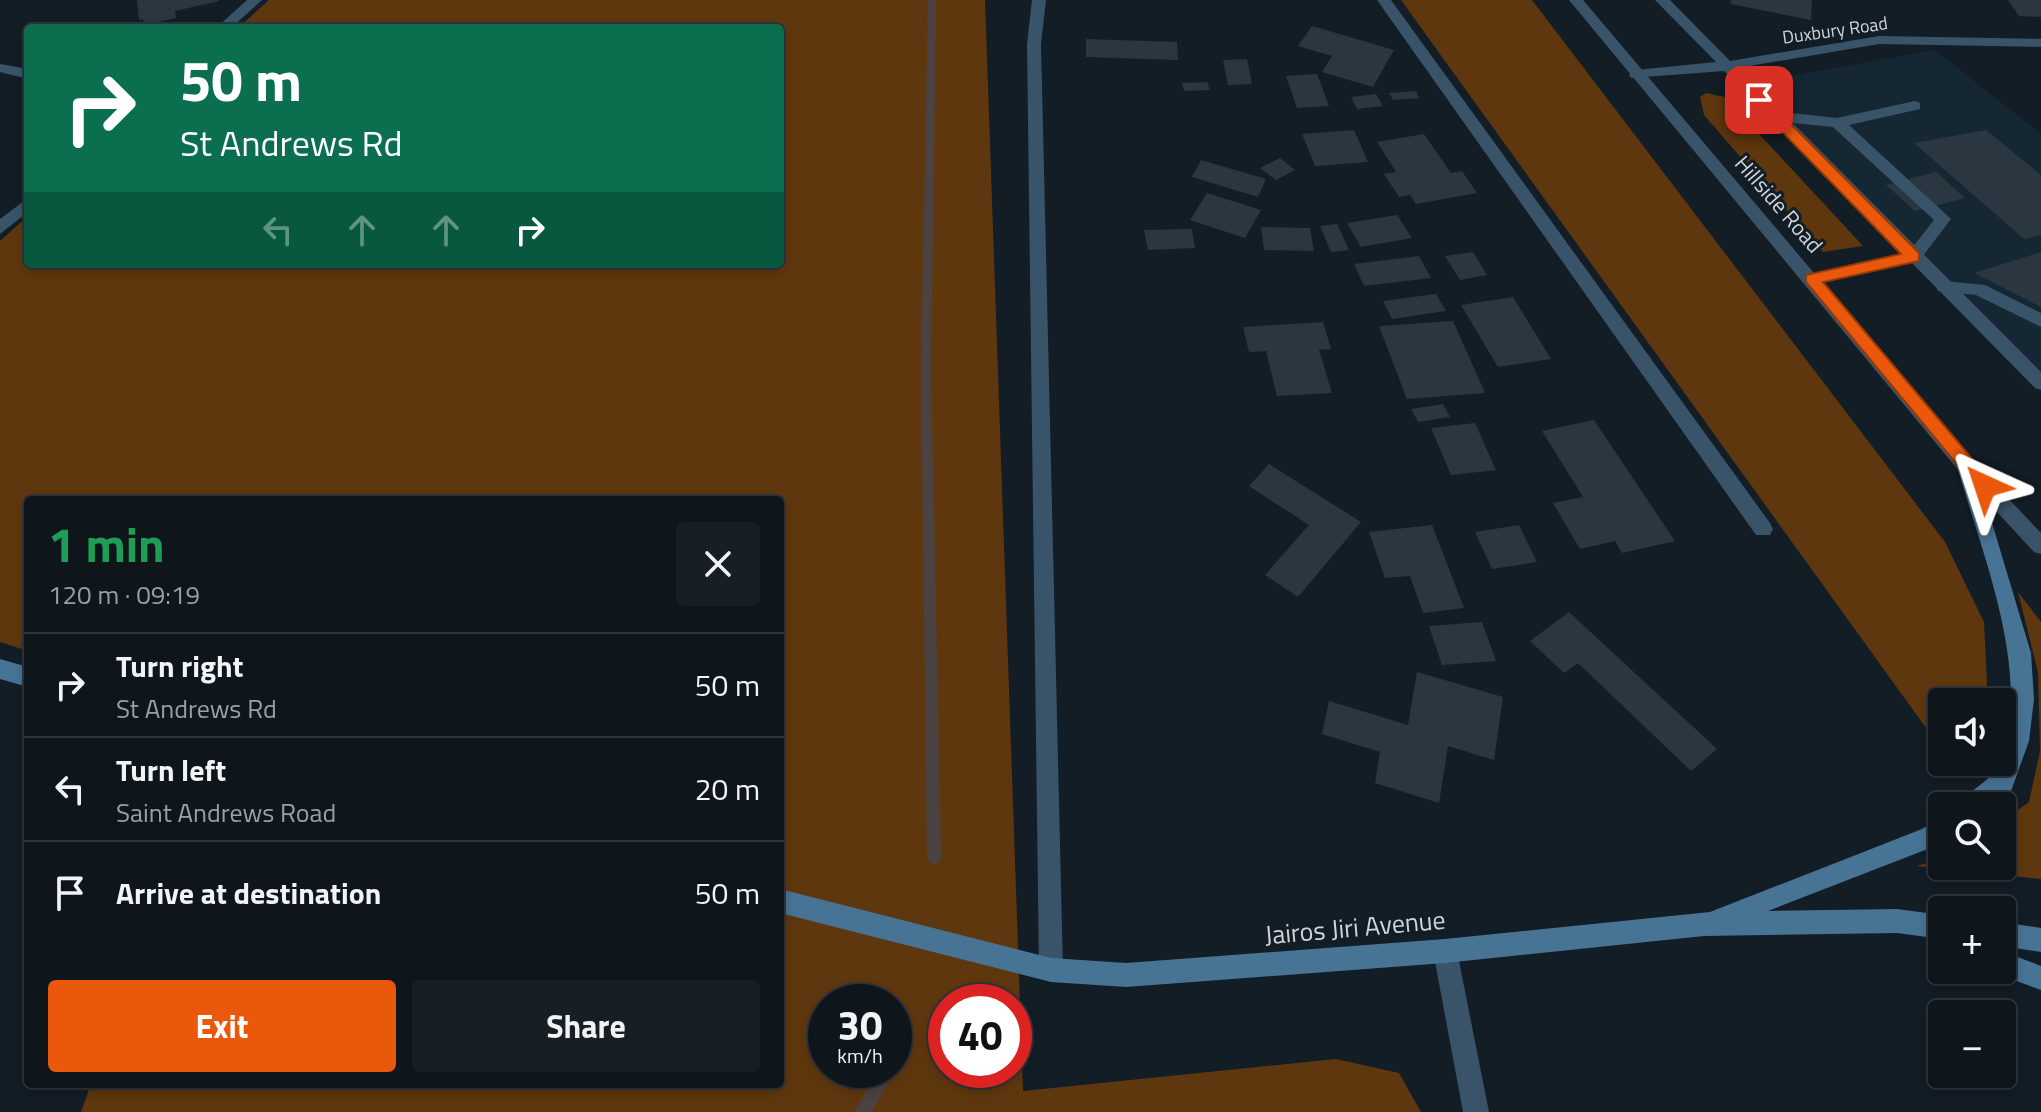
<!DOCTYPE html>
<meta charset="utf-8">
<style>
:root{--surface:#0e161c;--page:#171f25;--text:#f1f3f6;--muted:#9b9fa3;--line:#2e353b;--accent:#ea580c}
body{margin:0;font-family:"Titillium Web",sans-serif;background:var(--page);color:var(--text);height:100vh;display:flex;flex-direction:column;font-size:30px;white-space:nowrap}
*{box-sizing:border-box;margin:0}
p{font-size:26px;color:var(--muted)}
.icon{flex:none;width:44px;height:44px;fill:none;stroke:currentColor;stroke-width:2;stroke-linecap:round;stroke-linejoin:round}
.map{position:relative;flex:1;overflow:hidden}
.panel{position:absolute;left:24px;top:496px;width:760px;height:592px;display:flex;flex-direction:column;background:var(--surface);border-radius:8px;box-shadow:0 4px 12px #0003,0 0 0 2px var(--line)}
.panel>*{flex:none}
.hud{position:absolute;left:24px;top:24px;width:760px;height:244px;border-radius:8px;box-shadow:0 4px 12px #0003,0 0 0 2px var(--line);background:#0b6e4f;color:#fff;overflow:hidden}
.fabs{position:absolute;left:1928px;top:688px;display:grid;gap:16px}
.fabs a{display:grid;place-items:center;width:88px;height:88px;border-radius:8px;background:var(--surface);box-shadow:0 4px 12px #0003,0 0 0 2px var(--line);font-size:40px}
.speed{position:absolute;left:808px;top:984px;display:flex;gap:16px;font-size:40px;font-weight:700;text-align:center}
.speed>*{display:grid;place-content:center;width:104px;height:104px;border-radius:50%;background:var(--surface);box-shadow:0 4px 12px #0003,0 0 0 2px var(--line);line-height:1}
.speed small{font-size:20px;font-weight:400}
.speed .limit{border:12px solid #d22;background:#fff;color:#111}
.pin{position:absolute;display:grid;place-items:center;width:68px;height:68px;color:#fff;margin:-34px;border-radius:16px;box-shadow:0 4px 12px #0006}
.me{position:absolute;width:88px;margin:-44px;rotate:318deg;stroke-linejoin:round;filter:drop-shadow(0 0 6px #0008)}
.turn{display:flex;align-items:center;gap:28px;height:168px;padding:0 24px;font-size:36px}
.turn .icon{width:104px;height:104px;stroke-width:2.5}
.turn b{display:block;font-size:56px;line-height:68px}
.lanes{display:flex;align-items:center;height:76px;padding:0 24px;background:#0003;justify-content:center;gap:40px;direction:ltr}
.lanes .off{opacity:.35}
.round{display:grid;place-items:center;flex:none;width:84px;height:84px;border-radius:8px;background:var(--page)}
.headline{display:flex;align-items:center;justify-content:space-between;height:136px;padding:0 24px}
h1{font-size:48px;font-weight:700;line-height:60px;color:#1e9e55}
.primary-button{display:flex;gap:16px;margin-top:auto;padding:16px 24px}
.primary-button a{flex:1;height:92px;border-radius:8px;background:var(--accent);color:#fff;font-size:32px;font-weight:700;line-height:92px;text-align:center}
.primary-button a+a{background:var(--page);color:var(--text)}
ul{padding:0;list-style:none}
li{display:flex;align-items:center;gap:24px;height:104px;padding:0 24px;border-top:2px solid var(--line)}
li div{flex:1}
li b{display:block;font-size:30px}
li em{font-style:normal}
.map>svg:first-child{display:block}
.built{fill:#162734}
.green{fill:#5f370e;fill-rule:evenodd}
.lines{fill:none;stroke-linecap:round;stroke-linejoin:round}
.stream{fill:#4b4342;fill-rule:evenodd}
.building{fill:#2b3740}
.service{fill:#395469;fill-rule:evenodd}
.minor{fill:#395469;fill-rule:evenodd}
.tertiary{fill:#395469;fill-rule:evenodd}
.secondary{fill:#477395;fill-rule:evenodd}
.route{fill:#ea580c;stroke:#983908;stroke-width:2}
.labels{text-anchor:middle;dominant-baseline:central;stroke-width:6;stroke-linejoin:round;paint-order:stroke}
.far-street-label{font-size:18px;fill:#ced5db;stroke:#131d26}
.street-label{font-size:22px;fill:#ced5db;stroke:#131d26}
.near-street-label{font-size:26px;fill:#ced5db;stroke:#131d26}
</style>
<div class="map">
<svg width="2041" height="1112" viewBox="0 0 2041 1112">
<rect width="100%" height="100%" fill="#131d26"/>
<path class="built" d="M1935 50 2041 134V376L1746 84Z"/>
<path class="green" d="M269 0H985L1023 1091 1336 1059 1399 1073 1421 1112H81L91 1084H780V500H28V651L0 642V241L28 216V264H780V28H238ZM826 1002H894V1070H826ZM946 1002H1014V1070H946Z
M1401 0H1532L1945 542 1984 622 1987 683 1984 702H1942V750Z
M1706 93 1725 97 1863 246 1823 252 1704 115 1700 97Z
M2018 592 2041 622V879L1916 866 1942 859V866H2002V821L2029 802 2040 751 2038 672Z"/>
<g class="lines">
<path class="stream" d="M928 0H936L931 371 941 857 939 862 934 864 929 862 927 857 921 371Z
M894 1066 896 1070 893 1075 871 1112H854L879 1070H894Z"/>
</g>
<path class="building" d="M137 0H219V1L175 11 176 18 144 25 143 19 139 20Z
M1731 0H1812L1811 20 1731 4Z
M2008 0H2041V17L2019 16Z
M1312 26 1394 50 1373 87 1322 72 1332 56 1298 46Z
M1086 39 1177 42 1178 60 1086 57Z
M1247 59 1252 84 1228 85 1223 60Z
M1317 74 1329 106 1297 108 1286 76Z
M1207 82 1210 90 1184 91 1182 83Z
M1416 91 1419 98 1393 100 1389 93Z
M1376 94 1383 106 1357 109 1351 97Z
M1354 130 1368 162 1315 166 1302 134Z
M1986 130 2041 175V235L2024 239 1914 143Z
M1424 134 1451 173 1462 171 1477 193 1416 204 1410 195 1399 197 1384 174 1396 172 1377 142Z
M1280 158 1295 170 1276 180 1260 168Z
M1201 160 1266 179 1258 197 1192 177Z
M1936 172 1965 198 1915 211 1886 185Z
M1207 193 1261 210 1245 238 1190 220Z
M1397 215 1412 238 1361 247 1347 223Z
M1337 224 1349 250 1331 252 1320 226Z
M1261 227 1310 228 1314 251 1264 250Z
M1192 229 1195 248 1148 250 1144 230Z
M1473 252 1487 275 1460 280 1445 256Z
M2041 252V307L1974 273Z
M1419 256 1431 278 1364 286 1354 264Z
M1436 294 1446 311 1392 319 1383 301Z
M1513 297 1551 359 1498 367 1461 305Z
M1453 321 1485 393 1407 399 1379 326Z
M1323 322 1331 349 1319 350 1332 393 1277 396 1266 351 1249 352 1243 327Z
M1443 404 1450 417 1418 422 1411 409Z
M1594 420 1675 541 1622 553 1615 541 1580 549 1553 503 1583 497 1542 431Z
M1475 423 1496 470 1451 475 1431 428Z
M1269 464 1361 522 1298 597 1265 575 1309 525 1249 486Z
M1432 525 1464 608 1423 613 1410 576 1385 578 1369 532Z
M1519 525 1537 562 1492 569 1475 532Z
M1569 612 1717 749 1691 771 1578 663 1564 673 1530 641Z
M1482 622 1496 661 1442 665 1429 626Z
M1417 672 1503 697 1494 760 1448 746 1439 803 1375 783 1380 752 1322 734 1329 701 1408 725Z"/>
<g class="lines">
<path class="service" d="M1915 101 1920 103V109L1849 125 1951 219 1919 261 1913 263 1905 257 1934 220 1833 127 1774 121 1766 116 1774 111 1837 118Z
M1944 281 1985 285 2041 313V327L1976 295 1938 291 1936 287Z"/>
<path class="minor" d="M247 0H262L231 28H216Z
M1032 0H1046L1041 44 1063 970 1060 979 1051 982 1042 979 1039 970 1027 44Z
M1377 0H1391L1770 523 1773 529 1770 535H1756Z
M1655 0H1670L1730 61 1879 36 2041 39V47L1879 44 1738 68 2041 372V390L2035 388 1912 263 1812 285 1806 283V275L1903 253 1724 71 1631 78 1629 75 1636 70 1716 62Z
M0 64 28 69V79L0 72Z
M28 198V212L0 234V219Z
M1445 939 1454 942 1457 951 1489 1112H1463L1433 951 1436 942Z"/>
<path class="tertiary" d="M1569 0H1583L1973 461 2041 533V554L2034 552 1959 471Z"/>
<path class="secondary" d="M1966 458 1975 466 2031 653 2034 699 2029 741 2011 791 1990 806H1961C1969 786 1994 783 2002 758 2031 668 1982 555 1957 466Z
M0 659 28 667V687L0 679Z
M1942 817V842L1938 845 1768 911 1897 909 1942 915V939L1897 933 1704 936 1445 963 1126 987 1051 982 780 913V889L1051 958 1126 963 1445 939 1710 912 1922 829Z
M2002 922 2041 928V952L2002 946Z
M2002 951 2041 966V990L1993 972 2002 970Z"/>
</g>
<path class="route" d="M1754 97H1764L1919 253V261L1823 282 1991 481V491H1979L1806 282V275L1901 254 1754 103Z"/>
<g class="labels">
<g class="far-street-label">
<text transform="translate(1835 30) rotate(-8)">Duxbury Road</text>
</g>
<g class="street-label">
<text transform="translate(1779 204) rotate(49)">Hillside Road</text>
</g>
<g class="near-street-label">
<text transform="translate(1355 927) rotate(-5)">Jairos Jiri Avenue</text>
</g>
</g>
</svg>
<div class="fabs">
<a><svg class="icon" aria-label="sound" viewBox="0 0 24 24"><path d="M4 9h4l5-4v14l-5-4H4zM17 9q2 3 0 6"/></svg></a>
<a><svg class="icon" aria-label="search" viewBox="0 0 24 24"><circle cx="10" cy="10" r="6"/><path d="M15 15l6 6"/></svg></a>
<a>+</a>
<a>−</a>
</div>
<div class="speed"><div>30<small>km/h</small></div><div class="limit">40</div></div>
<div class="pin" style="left:1759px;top:100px;background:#d93025"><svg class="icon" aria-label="arrive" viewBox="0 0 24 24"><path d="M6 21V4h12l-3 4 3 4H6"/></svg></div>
<svg class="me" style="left:1985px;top:486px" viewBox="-20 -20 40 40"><path d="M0-17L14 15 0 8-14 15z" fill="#ea580c" stroke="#fff" stroke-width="4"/></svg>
<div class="hud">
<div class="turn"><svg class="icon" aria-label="right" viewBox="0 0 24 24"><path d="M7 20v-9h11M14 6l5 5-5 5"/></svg><div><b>50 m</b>St Andrews Rd</div></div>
<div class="lanes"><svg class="icon off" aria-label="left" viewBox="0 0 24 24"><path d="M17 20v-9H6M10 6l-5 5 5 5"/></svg><svg class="icon off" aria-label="ahead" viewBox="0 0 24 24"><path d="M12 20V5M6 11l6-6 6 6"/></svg><svg class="icon off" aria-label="ahead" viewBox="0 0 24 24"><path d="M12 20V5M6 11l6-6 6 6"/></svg><svg class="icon" aria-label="right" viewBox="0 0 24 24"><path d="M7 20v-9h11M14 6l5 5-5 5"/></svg></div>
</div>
<section class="panel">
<div class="headline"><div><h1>1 min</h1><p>120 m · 09:19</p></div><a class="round"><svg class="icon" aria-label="close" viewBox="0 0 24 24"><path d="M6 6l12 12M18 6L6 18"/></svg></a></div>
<ul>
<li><svg class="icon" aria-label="right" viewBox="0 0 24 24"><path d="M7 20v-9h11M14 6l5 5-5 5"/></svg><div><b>Turn right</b><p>St Andrews Rd</p></div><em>50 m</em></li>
<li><svg class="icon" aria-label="left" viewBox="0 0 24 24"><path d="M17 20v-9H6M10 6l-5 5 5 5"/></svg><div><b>Turn left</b><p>Saint Andrews Road</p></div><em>20 m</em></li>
<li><svg class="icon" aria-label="arrive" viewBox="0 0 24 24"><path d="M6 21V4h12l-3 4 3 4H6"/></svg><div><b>Arrive at destination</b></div><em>50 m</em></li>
</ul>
<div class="primary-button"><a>Exit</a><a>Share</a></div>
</section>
</div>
